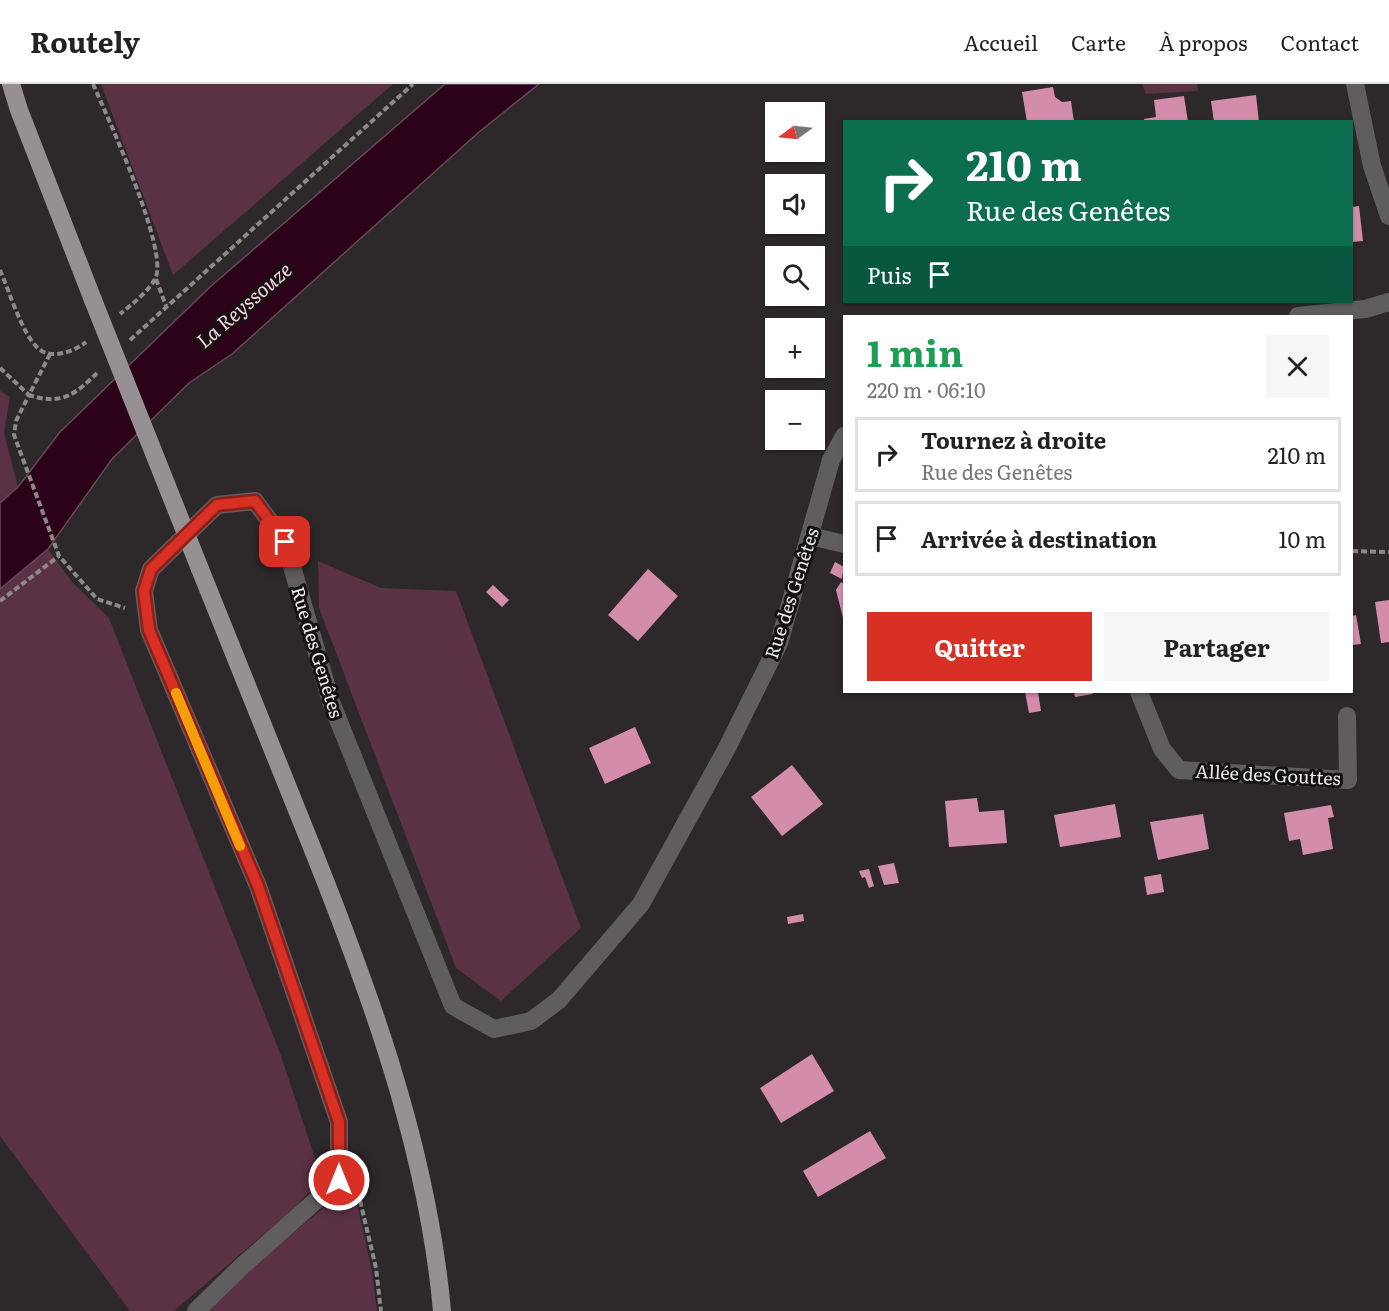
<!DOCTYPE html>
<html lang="fr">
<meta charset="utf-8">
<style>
:root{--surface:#fff;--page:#f6f6f6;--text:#222;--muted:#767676;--line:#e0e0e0;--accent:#d93025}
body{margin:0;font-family:Literata,serif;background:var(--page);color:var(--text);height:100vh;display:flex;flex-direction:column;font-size:22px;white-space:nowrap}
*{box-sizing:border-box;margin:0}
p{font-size:20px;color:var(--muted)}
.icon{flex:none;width:33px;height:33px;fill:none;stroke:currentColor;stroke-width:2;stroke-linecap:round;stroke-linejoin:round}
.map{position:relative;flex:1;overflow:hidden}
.details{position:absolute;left:843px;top:231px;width:510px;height:378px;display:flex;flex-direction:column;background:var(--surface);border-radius:0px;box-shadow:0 2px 4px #0004}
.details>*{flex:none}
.banner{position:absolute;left:843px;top:36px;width:510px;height:183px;border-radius:0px;box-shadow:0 2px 4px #0004;background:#0b6e4f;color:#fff;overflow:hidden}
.needle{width:39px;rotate:255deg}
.fabs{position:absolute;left:765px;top:18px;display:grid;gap:12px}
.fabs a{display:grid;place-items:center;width:60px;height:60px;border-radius:0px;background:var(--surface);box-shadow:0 2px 4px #0004;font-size:30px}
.pin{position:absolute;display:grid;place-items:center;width:51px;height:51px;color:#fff;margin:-26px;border-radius:12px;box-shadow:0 3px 9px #0006}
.me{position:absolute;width:66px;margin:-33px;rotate:0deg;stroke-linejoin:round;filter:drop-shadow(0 0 4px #0008)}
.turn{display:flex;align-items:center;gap:21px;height:126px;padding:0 24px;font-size:27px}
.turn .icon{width:78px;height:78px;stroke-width:2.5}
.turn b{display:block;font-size:42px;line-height:51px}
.then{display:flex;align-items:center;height:57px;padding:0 24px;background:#0003;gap:12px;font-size:22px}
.round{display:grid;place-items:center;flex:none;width:63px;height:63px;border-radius:0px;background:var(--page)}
.head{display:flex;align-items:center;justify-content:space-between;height:102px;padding:0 24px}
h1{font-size:36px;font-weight:700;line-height:45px;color:#1e9e55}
.cta{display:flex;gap:12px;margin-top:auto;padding:12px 24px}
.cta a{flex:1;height:69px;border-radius:0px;background:var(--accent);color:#fff;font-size:24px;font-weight:700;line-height:69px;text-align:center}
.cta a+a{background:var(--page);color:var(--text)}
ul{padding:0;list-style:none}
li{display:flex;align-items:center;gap:18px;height:75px;margin:0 12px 9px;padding:0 12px;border:3px solid var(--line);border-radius:0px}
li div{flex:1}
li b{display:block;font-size:22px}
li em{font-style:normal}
header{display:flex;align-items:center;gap:36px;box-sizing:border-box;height:84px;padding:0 30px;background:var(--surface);border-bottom:2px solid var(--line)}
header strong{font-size:28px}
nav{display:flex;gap:33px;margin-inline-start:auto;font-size:21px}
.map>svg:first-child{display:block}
.green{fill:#5b3144}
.water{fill:#2c0218;stroke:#664858;stroke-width:1.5}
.building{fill:#d38dab}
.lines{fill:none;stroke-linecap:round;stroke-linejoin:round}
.path{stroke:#8d898b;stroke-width:4;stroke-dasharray:6 3;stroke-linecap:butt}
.street{stroke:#605d5e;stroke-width:18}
.primary{stroke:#969093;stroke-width:18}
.primary-bridge{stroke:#969093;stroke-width:18}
.route-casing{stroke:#8d1f18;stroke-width:15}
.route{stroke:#d93025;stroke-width:10}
.slow{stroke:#f59e0b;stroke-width:10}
.labels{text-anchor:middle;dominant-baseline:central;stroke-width:6;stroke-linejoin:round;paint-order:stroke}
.street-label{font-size:18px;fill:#eeeaec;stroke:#141112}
.water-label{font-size:20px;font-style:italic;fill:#fbd3e3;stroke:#141112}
</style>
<header>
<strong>Routely</strong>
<nav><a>Accueil</a><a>Carte</a><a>À propos</a><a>Contact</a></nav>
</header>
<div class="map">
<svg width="1389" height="1227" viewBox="0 0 1389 1227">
<rect width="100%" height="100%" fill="#2d282a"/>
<path class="green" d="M101 0H393L173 191Z
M1142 0H1197L1198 7 1146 10Z
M0 307 10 313 4 349 18 403 0 419Z
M48 465 72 498 109 534 280 969 316 1077 327 1089 292 1126 174 1227H130L0 1052V505Z
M318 477 381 504 456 507 581 844 501 917 456 884 319 524Z
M345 1106H354L372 1188 377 1227H204L215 1214Z"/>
<path class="water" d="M445 0H539L479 48 232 270 189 299 112 375 48 465 0 505V419L18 403 60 348 210 203Z"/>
<path class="building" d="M1053 3 1055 13 1062 18 1071 17 1074 38H1027L1022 8Z
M1256 11 1259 38H1214L1211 17Z
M1184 12 1188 38H1144V35L1156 33 1154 16Z
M1359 122 1363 157 1352 158V123Z
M835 478 844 483 842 495 830 489Z
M648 485 678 512 638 557 608 531Z
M841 498 844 500V538L836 506Z
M493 501 509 516 502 523 486 508Z
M1389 516V558L1381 559 1375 518Z
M1356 531 1361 560 1352 561V532Z
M1025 608H1038L1041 627 1029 629Z
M1074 608H1092L1093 610 1075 613Z
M635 643 651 679 605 700 589 664Z
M792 681 823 720 782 752 751 713Z
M977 714 979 728 1004 726 1007 759 949 763 945 717Z
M1115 720 1121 753 1060 763 1054 731Z
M1331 721 1334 733 1328 734 1333 765 1303 771 1300 755 1289 757 1284 729Z
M1203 730 1209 765 1158 776 1150 738Z
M894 779 899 799 884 801 878 782Z
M869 785 874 802 869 804 865 793 862 794 859 787Z
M1161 790 1164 808 1147 811 1144 793Z
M803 830 804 837 788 840 787 833Z
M812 970 834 1007 781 1039 760 1004Z
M870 1047 886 1074 818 1113 803 1087Z"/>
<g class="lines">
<path class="path" d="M93 0C107 32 170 168 155 195 148 208 131 221 120 230
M0 186C9 206 22 251 39 265 52 276 75 267 86 258
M156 195 166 222
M130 256 413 0
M50 270 29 311C62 322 76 310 99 287
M0 284 29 311 16 337 14 351 59 472 97 515 125 524
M1352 467 1389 468
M0 517 59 472
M358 1108 376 1184 381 1227"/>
<path class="street" d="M1355 0 1372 82 1389 132
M1298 232 1365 225 1389 218
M810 452 844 460
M1139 608 1162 665 1179 686 1348 696 1347 632
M196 1227 241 1183 339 1096V1038L258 802 149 546 144 507 151 485 217 421 255 417 285 458 331 618 453 922 494 945 531 937 559 916 641 820 727 664 779 559 831 376 844 352"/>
<path class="primary" d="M11 0 19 26 93 216
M200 485C235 572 270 659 305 746 367 900 427 1060 442 1227"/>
<path class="primary-bridge" d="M93 216 200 485"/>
</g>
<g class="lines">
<defs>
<path id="route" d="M285 458 255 417 217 421 151 485 144 507 149 546 258 802 339 1038V1096"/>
</defs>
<use href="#route" class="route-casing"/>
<use href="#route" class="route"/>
<path class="slow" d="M176 609 240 762"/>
</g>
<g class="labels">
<g class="street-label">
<text transform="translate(791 509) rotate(-72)">Rue des Genêtes</text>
<text transform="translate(318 568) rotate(73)">Rue des Genêtes</text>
<text transform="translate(1268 690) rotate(3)">Allée des Gouttes</text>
</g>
<g class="water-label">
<text transform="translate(243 220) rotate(-41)">La Reyssouze</text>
</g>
</g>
</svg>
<div class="fabs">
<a><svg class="needle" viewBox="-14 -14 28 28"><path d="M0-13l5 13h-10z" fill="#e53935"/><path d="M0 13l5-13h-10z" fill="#767676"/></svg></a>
<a><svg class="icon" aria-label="sound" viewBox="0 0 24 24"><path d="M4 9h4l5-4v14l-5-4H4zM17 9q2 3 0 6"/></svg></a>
<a><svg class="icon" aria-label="search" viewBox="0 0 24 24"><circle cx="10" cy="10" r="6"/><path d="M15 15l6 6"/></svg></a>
<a>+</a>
<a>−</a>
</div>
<div class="pin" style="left:285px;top:458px;background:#d93025"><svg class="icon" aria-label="arrive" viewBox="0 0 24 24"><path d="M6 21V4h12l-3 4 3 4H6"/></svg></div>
<svg class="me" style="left:339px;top:1096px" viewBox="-20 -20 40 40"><circle r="17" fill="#d93025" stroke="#fff" stroke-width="3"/><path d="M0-11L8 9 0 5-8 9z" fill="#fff"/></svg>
<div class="banner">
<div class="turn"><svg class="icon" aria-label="right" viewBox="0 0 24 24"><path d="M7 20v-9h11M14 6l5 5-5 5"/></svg><div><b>210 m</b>Rue des Genêtes</div></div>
<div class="then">Puis<svg class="icon" aria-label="arrive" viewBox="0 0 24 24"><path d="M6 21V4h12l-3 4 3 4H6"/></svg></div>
</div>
<section class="details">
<div class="head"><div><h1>1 min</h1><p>220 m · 06:10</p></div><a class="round"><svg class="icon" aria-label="close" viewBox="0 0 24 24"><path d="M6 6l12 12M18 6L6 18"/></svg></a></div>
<ul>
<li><svg class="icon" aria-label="right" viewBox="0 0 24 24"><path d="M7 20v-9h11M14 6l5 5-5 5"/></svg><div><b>Tournez à droite</b><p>Rue des Genêtes</p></div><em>210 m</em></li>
<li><svg class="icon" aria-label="arrive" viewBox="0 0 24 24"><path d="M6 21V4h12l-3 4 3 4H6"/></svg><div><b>Arrivée à destination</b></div><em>10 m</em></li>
</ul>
<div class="cta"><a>Quitter</a><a>Partager</a></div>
</section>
</div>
